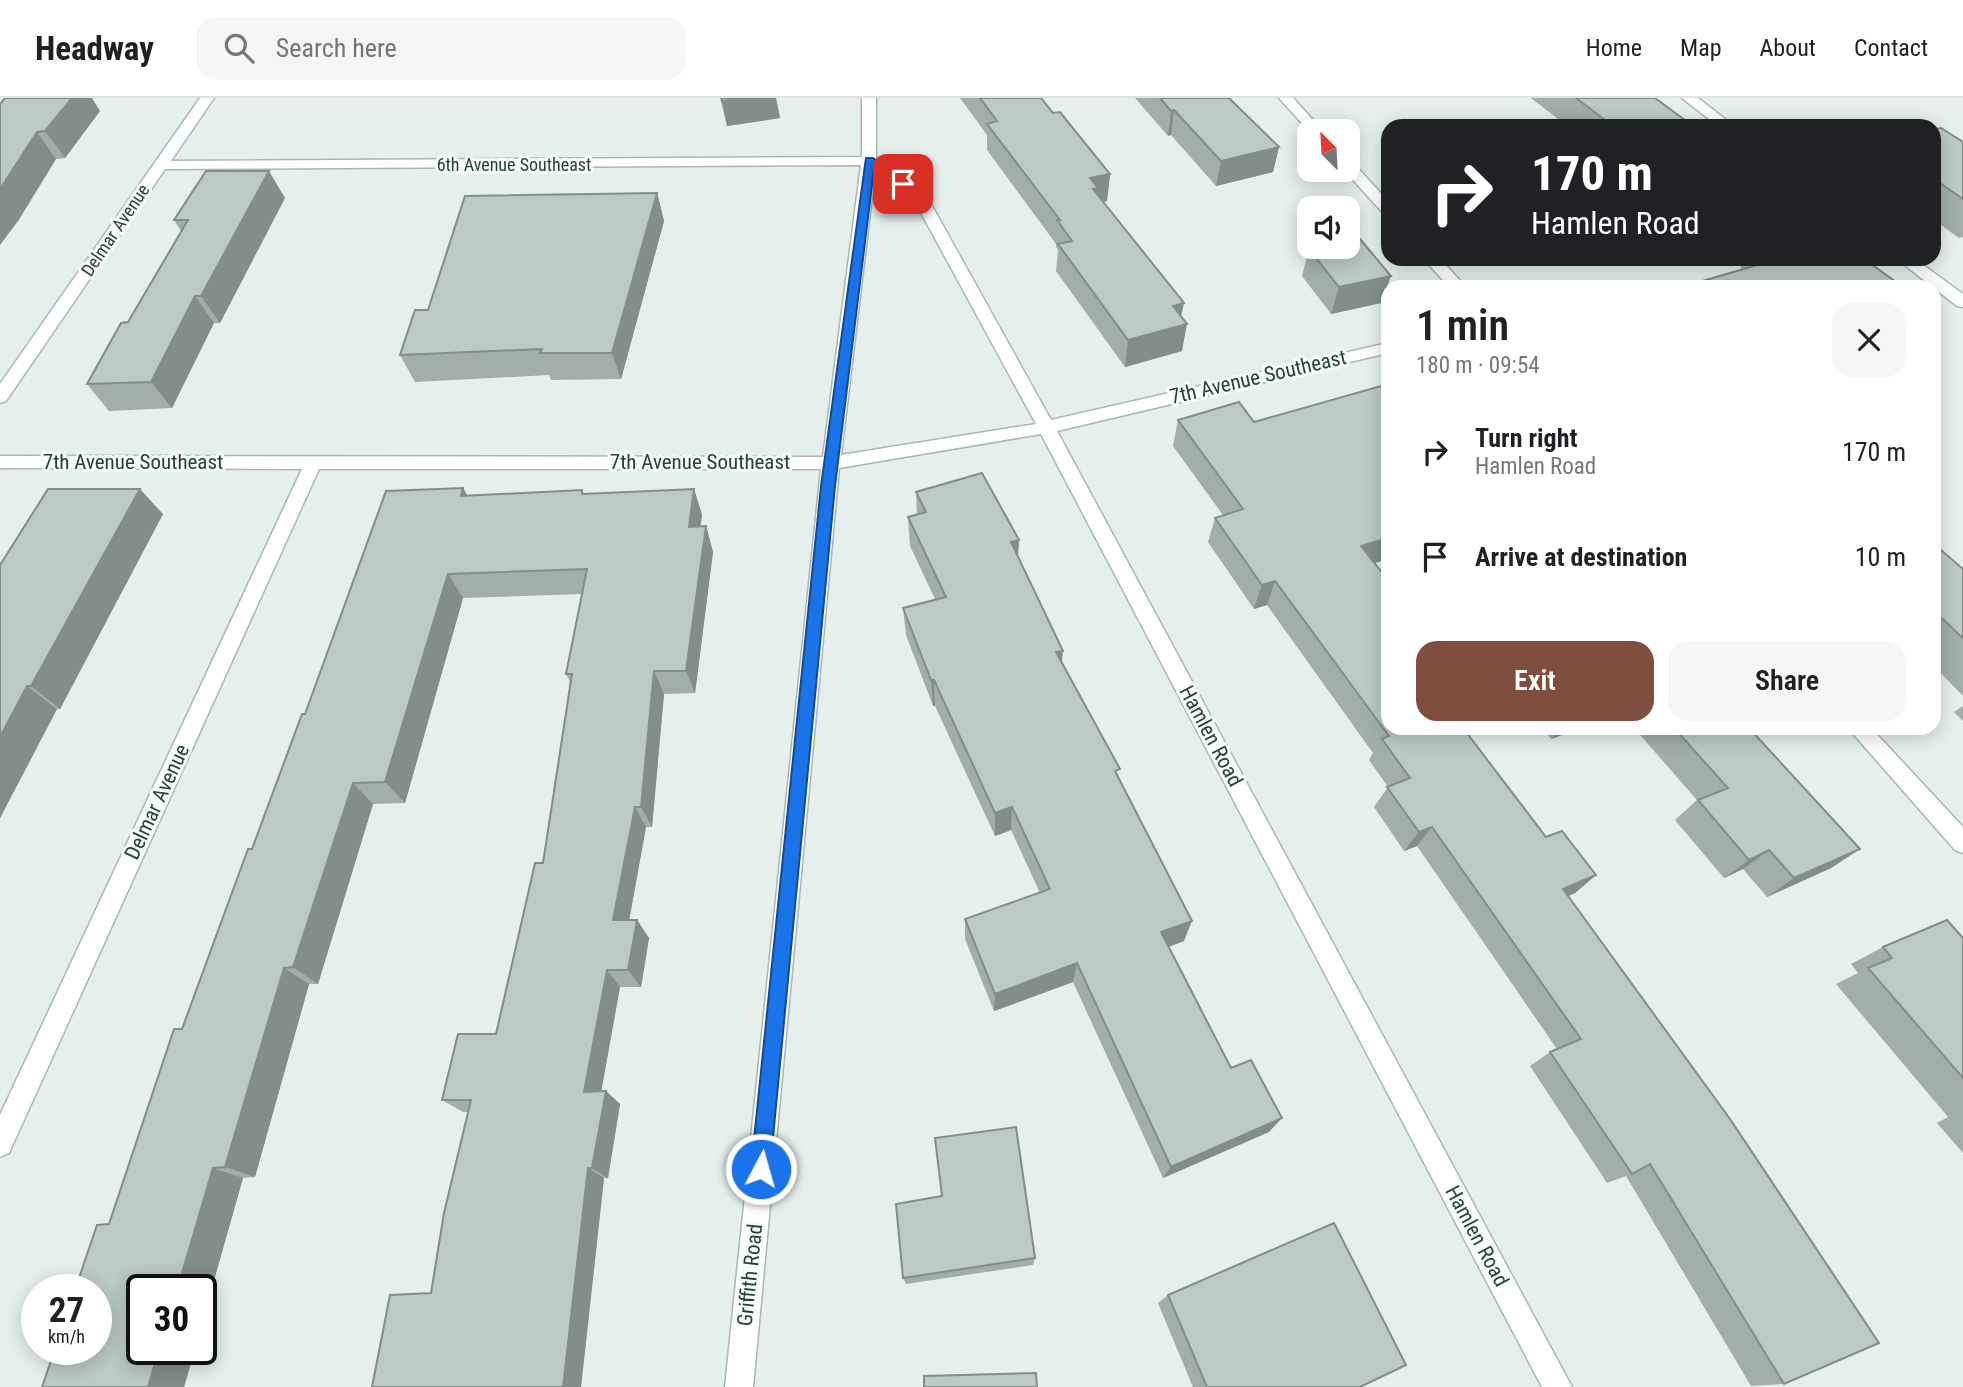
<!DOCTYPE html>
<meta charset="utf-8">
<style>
:root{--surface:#fff;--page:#f6f6f6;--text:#202124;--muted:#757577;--line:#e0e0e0;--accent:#7f4e3f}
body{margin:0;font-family:"Roboto Condensed",sans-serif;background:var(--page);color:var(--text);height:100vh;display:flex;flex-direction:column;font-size:26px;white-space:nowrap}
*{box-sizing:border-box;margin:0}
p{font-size:23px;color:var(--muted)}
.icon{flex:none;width:38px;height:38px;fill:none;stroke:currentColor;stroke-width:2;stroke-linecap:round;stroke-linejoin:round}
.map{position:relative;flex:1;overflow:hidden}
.sheet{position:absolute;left:1381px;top:182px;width:560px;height:455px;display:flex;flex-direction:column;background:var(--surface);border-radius:21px;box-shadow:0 4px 18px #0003}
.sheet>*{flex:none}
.banner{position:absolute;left:1381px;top:21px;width:560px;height:147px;border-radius:21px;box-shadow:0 4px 18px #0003;background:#202124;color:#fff;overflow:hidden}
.needle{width:46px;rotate:336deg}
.controls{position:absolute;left:1297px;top:21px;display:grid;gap:14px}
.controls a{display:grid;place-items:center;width:63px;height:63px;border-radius:14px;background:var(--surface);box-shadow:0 4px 18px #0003;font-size:35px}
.speed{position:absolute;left:21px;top:1176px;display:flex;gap:14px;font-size:35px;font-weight:700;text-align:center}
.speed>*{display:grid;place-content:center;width:91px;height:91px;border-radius:50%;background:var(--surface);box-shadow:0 4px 18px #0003;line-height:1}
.speed small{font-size:18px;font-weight:400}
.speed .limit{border:4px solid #111;border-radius:10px;background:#fff;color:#111}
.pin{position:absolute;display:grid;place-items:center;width:60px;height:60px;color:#fff;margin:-30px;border-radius:14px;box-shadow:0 4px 10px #0006}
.me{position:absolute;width:77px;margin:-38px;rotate:6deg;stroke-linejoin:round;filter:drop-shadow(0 0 5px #0008)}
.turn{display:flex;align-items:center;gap:24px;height:147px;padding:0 35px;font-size:32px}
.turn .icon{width:91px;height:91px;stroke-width:2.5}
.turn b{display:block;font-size:49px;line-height:60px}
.round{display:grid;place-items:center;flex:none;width:74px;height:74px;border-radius:21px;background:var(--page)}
.summary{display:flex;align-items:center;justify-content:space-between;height:119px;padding:0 35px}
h1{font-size:42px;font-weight:600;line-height:52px}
.primary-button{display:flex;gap:14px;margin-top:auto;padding:14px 35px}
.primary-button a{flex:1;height:80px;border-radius:21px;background:var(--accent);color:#fff;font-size:28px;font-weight:600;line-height:80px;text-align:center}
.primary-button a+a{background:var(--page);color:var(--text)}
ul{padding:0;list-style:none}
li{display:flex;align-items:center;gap:21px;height:105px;padding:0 35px}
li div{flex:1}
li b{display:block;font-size:26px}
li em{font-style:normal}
header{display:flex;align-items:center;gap:42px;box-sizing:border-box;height:98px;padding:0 35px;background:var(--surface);border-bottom:2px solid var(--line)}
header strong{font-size:33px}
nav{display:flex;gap:38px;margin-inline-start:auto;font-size:24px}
.search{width:490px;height:63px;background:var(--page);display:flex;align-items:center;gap:18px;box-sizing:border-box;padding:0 24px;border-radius:21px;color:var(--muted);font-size:26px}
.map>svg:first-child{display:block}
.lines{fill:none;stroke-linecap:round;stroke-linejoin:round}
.minor-casing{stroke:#a8b8b2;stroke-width:3}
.minor{fill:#fff;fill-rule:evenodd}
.wall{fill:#a1aea9}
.shaded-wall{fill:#838d89}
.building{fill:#bbcac4;stroke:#838d89;stroke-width:2}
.route{fill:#1a73e8;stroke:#114b97;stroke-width:2}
.labels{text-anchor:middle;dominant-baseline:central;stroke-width:6;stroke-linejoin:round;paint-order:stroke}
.far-street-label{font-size:18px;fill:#24423a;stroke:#f7fbf9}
.street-label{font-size:21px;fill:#24423a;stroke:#f7fbf9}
</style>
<header>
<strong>Headway</strong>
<div class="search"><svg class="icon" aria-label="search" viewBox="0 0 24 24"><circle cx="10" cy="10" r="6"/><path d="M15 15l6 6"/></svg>Search here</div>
<nav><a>Home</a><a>Map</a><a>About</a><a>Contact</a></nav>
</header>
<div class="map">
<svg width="1963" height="1289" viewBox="0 0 1963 1289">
<rect width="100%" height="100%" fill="#e6efeb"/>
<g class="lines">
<defs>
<path id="minor" d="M200 0H214L171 63 862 59V0H876V61L926 97 1051 322 1388 245V255L1057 333 1572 1289H1542L1041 336 839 370 753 1289H725L821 371H319L9 1055 0 1059V1017L302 371 0 370V358L823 359 861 67 165 71 6 303 0 305V286ZM875 73 913 100 1036 326 841 357Z
M1279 0H1293L1323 33H1309Z
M1682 0H1698L1734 28H1718Z
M1348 64 1353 65 1388 103V116L1383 115 1344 72H1348Z
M1424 161H1440L1466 189H1449Z
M1897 161H1915L1963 196V209L1957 208Z
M1848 630H1871L1963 729V755L1955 752Z"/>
</defs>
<use href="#minor" class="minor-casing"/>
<use href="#minor" class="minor"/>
</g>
<path class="wall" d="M5 0 100 13 65 60 56 61 18 123Z
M720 0H776L780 20 727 28Z
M960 0H1041L1053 15 1110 76 1107 103 1103 104 1181 219 1182 253 1125 269 1056 173 1058 152 1056 149V146L987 52V37Z
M1135 0H1229L1279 49 1273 74 1216 88 1171 37 1168 38Z
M1531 0H1655L1693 28H1567Z
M1934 31 1963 44V139L1959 140 1934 122Z
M657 95 664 123 621 281 551 282 549 277 415 284 400 257 428 212Z
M285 100 220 225H214L172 310 109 313 87 286 128 224 181 133 174 122Z
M1309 151 1381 205 1331 216 1302 178Z
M1739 161H1864L1742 172 1740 167 1742 165Z
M1387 274H1388V461L1374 465 1388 630 1546 739 1596 777 1575 795 1568 798 1784 1286 1751 1288 1626 1078 1607 1085 1530 968 1550 954 1557 951 1417 748 1404 753 1374 709 1388 689 1369 662 1373 655 1267 507 1254 511 1208 444 1215 420 1223 417 1173 348 1178 322 1254 324 1381 288Z
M463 390 467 397 582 392 584 396 694 391 702 417 700 429 706 428 713 454 695 595 664 596 652 729H646L629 822H637L649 840 641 889H620L601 993H606L620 1006 608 1080H604L581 1289H372L390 1197 431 1195 444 1115 468 1014H463L442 1002 458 936H496L535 765H543L570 584 566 576 582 496 463 500 405 705 373 706 318 886H309L255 1079 243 1080 201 1228V1192H142V1251H195L184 1289H42L55 1251H96V1192H75L97 1127 109 1126 174 931H182L248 751H252L302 616H305L386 393Z
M916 394 1019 442 1018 459 1062 564 1118 679 1184 843 1169 849 1231 970 1269 1034 1163 1080 1073 884 994 913 965 841V821L1040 795 1011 732 995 738 935 608H933L906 537 903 510 935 501 910 448 908 419 917 417Z
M163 416 60 611H57L0 720V467Z
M1934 446 1963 471V598L1934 568 1936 564 1934 562Z
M1963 608V623L1954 614Z
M1542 630H1581L1551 641Z
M1634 630H1749L1860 751 1831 770 1767 799 1743 771 1724 780 1675 722 1697 702Z
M1963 840V1055L1937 1025 1948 1019 1836 886 1858 875 1851 866 1883 849Z
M942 1098 1035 1160 1033 1167 906 1186 903 1180Z
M1168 1197 1360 1289H1193L1158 1205Z"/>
<path class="shaded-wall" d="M72 0H92L100 13 65 60 45 33Z
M745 0H776L780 20 727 28 722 3Z
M1174 12 1171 37 1168 38 1171 13Z
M37 34 56 61 18 123 0 147V91Z
M1279 49 1273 74 1216 88 1221 63Z
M269 73 285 100 220 225 201 198Z
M1110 76 1107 103 1096 105 1090 80Z
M657 95 664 123 621 281 612 255Z
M1391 178 1381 205 1331 216 1339 189Z
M195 198 214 225 172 310 151 284Z
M1184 205 1179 228 1187 226 1182 253 1125 269 1128 242 1173 208Z
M463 390 477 415 461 398Z
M140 391 163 416 60 611 31 588Z
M694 391 702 417 697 454 689 429Z
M706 428 713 454 695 595 686 573Z
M1388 440V461L1350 473 1361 448Z
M1019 442 1017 470 1011 444Z
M448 476 463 500 405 705 385 684Z
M1275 483 1267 507 1254 511 1262 487Z
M1063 553 1060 579 1056 554Z
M654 573 664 596 652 729 641 709Z
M931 582H934L935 608H933Z
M27 588 57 611 0 720V639Z
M1561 630H1581L1551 641Z
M353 685 373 706 318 886 293 869Z
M635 709 646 729 626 840 613 822Z
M1012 709 1011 732 995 738V715Z
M1432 729 1417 748 1404 753 1419 734Z
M1860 751 1831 770 1767 799 1794 780Z
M1769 752 1743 771 1724 780 1749 762Z
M1596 777 1575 795 1544 809 1563 791Z
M637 822 649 840 641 889 628 872Z
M1192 823 1184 843 1154 854 1161 834Z
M1077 865 1073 884 994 913 995 896Z
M284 870 309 886 255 1079 225 1069Z
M607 872 620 889 599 1006 584 994Z
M606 993 620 1006 608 1080 592 1070Z
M1282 1020 1269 1034 1163 1080 1171 1069Z
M213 1070 243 1080 201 1228V1192H177Z
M588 1070 604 1080 581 1289H563Z
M159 1251H195L184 1289H148Z"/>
<path class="building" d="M5 0H72L45 33 37 34 0 91V6Z
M722 0H745L722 3Z
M980 0H1041L1053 15 1060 14 1110 76 1090 80 1098 90 1093 91 1184 205 1173 208 1187 226 1128 242 1058 146 1072 143 1057 122H1060L987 26 997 23Z
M1160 0H1229L1279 49 1221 63 1174 12 1171 13Z
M1576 0H1655L1693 28H1613Z
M1941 30 1963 44V101L1934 81V80L1935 79 1934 78V31Z
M206 73H269L201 198H195L151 284 87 286 121 225 128 224 188 122H174Z
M657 95 612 255H540L542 251 400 257 415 212H428L465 98Z
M1360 141 1391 178 1339 189 1309 151 1319 149H1348V143Z
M1763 161H1864L1903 189H1682L1764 165Z
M1388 286V440L1361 448 1388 482V630H1463L1546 739 1562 733 1596 777 1563 791 1730 1021 1879 1245 1784 1286 1650 1066 1632 1076 1550 954 1581 941 1432 729 1419 734 1387 689 1410 680 1382 641 1389 638 1275 483 1262 487 1215 420 1243 411 1178 322 1239 304 1254 324Z
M982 375 1019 442 1011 444 1063 553 1056 554 1120 671 1115 673 1192 823 1161 834 1231 970 1251 962 1282 1020 1171 1069 1077 865 995 896 965 821 1050 791 1012 709 995 715 934 582H931L903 510 946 499 908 419 926 414 916 394Z
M463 390 461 398 582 392V396L694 391 689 429 706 428 686 573H654L641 709H635L613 822H637L628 872H607L584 994 606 993 592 1070H588L563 1289H372L390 1197 431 1195 444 1115 471 1002H442L458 936H496L535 765H543L572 576H566L587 471 448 476 385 684 353 685 293 869 284 870 225 1069 213 1070 177 1192H142V1251H159L148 1289H42L55 1251H96V1192H75L97 1127 109 1126 174 931H182L248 751H252L302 616H305L386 393Z
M48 391H140L31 588H27L0 639V467Z
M1934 446 1963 471V540L1934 513Z
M1674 630H1749L1860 751 1794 780 1769 752 1749 762 1698 702 1728 690Z
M1947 822 1963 840V980L1868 870 1892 860 1883 849Z
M1016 1029 1035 1160 903 1180 896 1106 942 1098 935 1040Z
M1334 1125 1406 1267 1360 1289H1207L1168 1197Z
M1036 1275 1037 1289H924V1278Z"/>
<path class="route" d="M866 60H873L908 86 899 88 874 71 835 388 770 1071 768 1078 761 1081 754 1078 751 1071 821 388Z"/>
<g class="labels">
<g class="far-street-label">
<text x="514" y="66">6th Avenue Southeast</text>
<text transform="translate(115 132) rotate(-56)">Delmar Avenue</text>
</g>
<g class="street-label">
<text transform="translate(1258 279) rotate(-13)">7th Avenue Southeast</text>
<text x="133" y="364">7th Avenue Southeast</text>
<text x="700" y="364">7th Avenue Southeast</text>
<text transform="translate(1211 638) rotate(62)">Hamlen Road</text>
<text transform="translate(157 704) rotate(-65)">Delmar Avenue</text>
<text transform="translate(1477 1138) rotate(62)">Hamlen Road</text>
<text transform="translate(750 1177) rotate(-84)">Griffith Road</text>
</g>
</g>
</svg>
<div class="controls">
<a><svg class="needle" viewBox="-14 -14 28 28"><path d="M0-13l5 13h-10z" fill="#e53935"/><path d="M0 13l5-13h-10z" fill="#757577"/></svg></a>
<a><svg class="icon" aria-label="sound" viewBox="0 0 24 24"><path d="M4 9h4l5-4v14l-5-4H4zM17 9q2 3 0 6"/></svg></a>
</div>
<div class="speed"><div>27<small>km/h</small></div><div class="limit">30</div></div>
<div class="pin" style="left:903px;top:86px;background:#d93025"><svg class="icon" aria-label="arrive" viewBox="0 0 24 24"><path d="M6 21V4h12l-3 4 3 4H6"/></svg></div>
<svg class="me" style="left:761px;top:1071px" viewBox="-20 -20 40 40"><circle r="17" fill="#1a73e8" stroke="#fff" stroke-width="3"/><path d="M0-11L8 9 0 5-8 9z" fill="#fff"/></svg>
<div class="banner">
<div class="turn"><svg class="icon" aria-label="right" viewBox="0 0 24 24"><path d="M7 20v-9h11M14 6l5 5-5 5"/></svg><div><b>170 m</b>Hamlen Road</div></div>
</div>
<section class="sheet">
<div class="summary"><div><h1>1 min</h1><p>180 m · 09:54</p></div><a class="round"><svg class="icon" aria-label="close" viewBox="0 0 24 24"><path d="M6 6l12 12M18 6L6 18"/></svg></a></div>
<ul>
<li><svg class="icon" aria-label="right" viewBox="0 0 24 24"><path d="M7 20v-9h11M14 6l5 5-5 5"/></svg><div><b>Turn right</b><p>Hamlen Road</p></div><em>170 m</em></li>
<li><svg class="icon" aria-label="arrive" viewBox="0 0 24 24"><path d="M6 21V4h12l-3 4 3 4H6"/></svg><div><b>Arrive at destination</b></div><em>10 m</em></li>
</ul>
<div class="primary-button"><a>Exit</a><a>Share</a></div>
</section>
</div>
